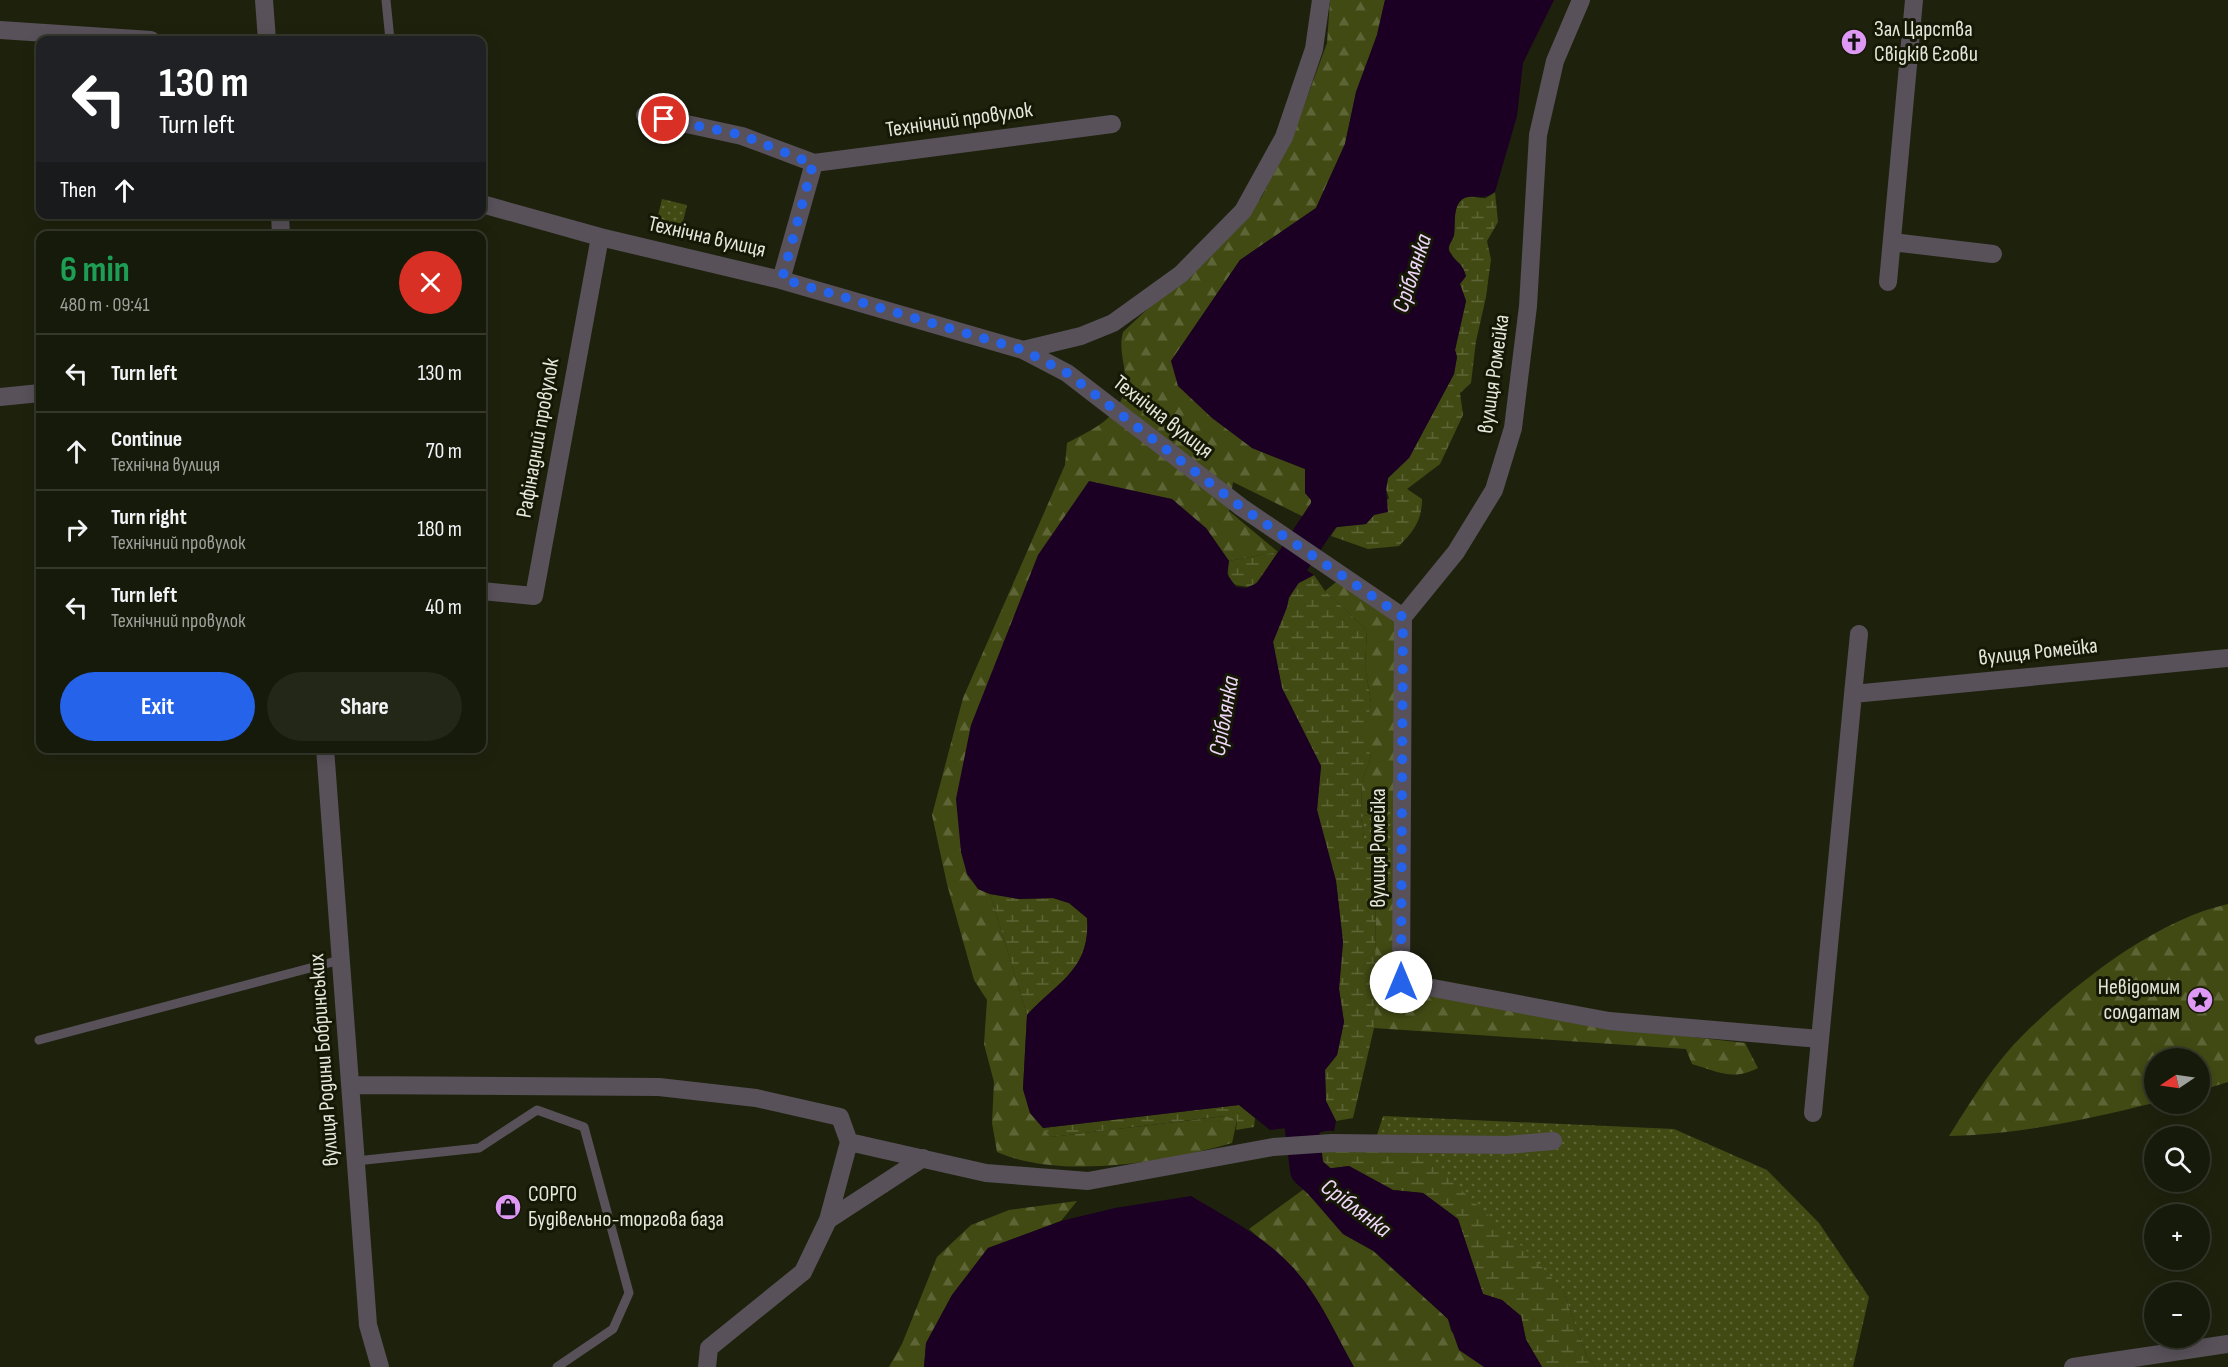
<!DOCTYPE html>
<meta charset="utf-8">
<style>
:root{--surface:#161a0a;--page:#232718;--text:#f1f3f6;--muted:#9ea19c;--line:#35382b;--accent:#2563eb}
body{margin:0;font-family:"Sofia Sans Condensed",sans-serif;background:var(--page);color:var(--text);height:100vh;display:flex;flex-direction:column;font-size:22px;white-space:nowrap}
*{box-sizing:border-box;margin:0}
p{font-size:20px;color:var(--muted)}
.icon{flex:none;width:33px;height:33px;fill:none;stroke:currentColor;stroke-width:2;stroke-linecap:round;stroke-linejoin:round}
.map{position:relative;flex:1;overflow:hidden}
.side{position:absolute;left:36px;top:231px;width:450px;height:522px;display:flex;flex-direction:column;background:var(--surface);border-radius:12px;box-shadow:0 3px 15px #0003,0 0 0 2px var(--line)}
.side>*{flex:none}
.banner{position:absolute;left:36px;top:36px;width:450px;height:183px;border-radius:12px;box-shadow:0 3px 15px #0003,0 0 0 2px var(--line);background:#202124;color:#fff;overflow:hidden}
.needle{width:39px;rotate:257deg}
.fabs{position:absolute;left:2144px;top:1048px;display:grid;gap:12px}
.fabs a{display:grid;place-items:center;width:66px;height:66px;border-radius:50%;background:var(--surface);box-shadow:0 3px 15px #0003,0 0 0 2px var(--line);font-size:30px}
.pin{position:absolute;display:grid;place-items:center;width:51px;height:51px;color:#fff;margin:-26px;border:3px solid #fff;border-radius:50%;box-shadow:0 2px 6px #0007}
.me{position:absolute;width:66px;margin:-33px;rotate:0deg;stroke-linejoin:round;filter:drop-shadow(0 0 4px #0008)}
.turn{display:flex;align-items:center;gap:21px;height:126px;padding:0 24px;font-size:27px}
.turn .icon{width:78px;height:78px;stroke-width:2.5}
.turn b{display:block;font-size:42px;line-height:51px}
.then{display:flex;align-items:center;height:57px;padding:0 24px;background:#0003;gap:12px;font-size:22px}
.round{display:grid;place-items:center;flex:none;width:63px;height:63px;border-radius:32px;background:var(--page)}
.overview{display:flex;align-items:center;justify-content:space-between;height:102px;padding:0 24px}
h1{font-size:36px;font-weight:700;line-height:45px;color:#1e9e55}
.primary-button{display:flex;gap:12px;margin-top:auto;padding:12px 24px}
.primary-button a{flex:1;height:69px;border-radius:36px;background:var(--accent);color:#fff;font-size:24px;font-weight:700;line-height:69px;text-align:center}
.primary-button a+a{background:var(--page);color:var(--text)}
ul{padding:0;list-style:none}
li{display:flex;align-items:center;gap:18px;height:78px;padding:0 24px;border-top:2px solid var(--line)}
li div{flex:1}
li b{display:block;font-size:22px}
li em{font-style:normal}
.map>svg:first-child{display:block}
.green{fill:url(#green-dots)}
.forest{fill:url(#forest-firs)}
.wetland{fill:url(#wetland-marsh)}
.water{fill:#1b0023}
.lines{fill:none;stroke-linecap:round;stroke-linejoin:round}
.river{stroke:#1b0023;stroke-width:34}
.service{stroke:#58515a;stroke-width:9}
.minor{stroke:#58515a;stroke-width:18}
.route{stroke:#2563eb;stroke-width:10;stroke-dasharray:0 18}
.labels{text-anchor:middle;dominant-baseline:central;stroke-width:6;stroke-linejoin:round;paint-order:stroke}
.poi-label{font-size:22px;fill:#e4e7da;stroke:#151805;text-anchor:start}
.street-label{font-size:22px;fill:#e4e7da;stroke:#151805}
.water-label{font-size:24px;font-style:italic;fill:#efd5f8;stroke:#151805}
</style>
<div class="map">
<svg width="2228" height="1367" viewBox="0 0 2228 1367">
<defs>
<pattern id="green-dots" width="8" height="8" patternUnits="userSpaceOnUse" patternTransform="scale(1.5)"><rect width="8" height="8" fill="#424a14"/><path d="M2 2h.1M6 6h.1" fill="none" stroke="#5d6436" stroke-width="1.8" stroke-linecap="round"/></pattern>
<pattern id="forest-firs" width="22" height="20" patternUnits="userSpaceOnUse" patternTransform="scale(1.5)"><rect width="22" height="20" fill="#424a14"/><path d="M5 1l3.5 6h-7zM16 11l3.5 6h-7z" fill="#5d6436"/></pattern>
<pattern id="wetland-marsh" width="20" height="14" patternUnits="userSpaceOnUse" patternTransform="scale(1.5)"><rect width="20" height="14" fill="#424a14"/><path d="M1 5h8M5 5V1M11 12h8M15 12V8" fill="none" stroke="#5d6436"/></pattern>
</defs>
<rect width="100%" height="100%" fill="#1e220d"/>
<path class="green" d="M662 199 687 205 680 234 655 228Z
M1394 807V880L1382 886 1376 853 1364 838 1361 817Z
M1383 1116 1674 1129 1767 1170 1819 1223 1869 1297 1853 1367H1596L1586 1355 1563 1290 1529 1254 1484 1213 1372 1151Z"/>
<path class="forest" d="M1330 0H1385L1377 35 1356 92 1345 144 1316 208 1240 260 1171 361 1252 448 1305 469 1306 493 1311 500V510L1304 517 1233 482 1229 511 1278 552 1229 561 1206 528 978 889 990 894 1027 1015 1023 1089 1030 1113 1051 1137 1226 1116 1237 1120 1232 1143C1166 1162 1062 1180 997 1152L992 1123 994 1082 984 1044 987 1000 974 980 947 884 932 815 963 698 1065 465 1067 443C1093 429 1124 417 1125 382 1126 364 1118 351 1123 332L1214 247 1261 198 1294 133 1327 43Z
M1340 579 1397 620 1394 807 1361 817 1362 782 1371 757 1364 737 1371 703 1365 666 1367 630 1325 591Z
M1394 880 1393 989 1606 1027 1745 1043 1758 1068C1732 1081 1719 1072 1692 1064L1686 1049 1374 1028 1376 892 1382 886Z
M2228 904V1082L2199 1091V1059H2154V1103C2087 1119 2019 1135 1949 1136 1971 1101 1995 1062 2025 1033 2077 982 2156 920 2228 904Z
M1304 1189 1343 1234 1373 1251 1448 1319 1451 1331 1484 1367H1354L1324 1313 1294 1268 1249 1229Z
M1077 1201 1061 1221 988 1248 952 1295 926 1343 924 1367H889L902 1344 937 1257 971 1225 1009 1210Z"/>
<path class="wetland" d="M1495 192 1498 222 1487 241 1491 259 1486 297 1476 341 1471 383 1460 393 1463 415 1440 464 1407 489 1422 499C1422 520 1414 531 1399 546L1368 549 1331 536 1337 527 1366 524 1389 498 1386 489 1388 478 1409 458 1454 374 1457 357 1455 350 1466 301 1460 284 1466 276C1462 262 1457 264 1451 253 1446 247 1452 242 1454 236 1456 225 1451 201 1467 197 1473 196 1481 199 1486 198Z
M1278 552C1275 557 1258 582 1255 584 1250 588 1247 587 1242 586 1227 585 1227 573 1229 561Z
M1314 575 1325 591 1367 630 1365 666 1371 703 1365 737 1371 757 1362 782 1361 817 1364 838 1376 853 1382 886 1376 893 1374 1028 1353 1118 1336 1121 1326 1101 1325 1070 1337 1055 1344 1022 1339 989 1343 942 1336 881 1317 810 1321 766 1282 688 1273 642 1287 607 1291 587Z
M990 894 1019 899 1053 898 1069 903 1087 918C1091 970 1057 982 1027 1015Z
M1239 1105 1255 1118 1254 1127 1236 1130 1237 1120 1225 1116 1051 1137 1043 1128Z
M1323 1148 1422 1154 1530 1254 1563 1290 1586 1355 1596 1367H1542L1526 1339 1521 1316 1502 1300 1483 1294 1458 1219 1423 1193 1393 1190 1349 1166 1325 1169 1314 1161Z"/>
<path class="water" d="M1385 0H1554L1523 63 1517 116 1495 192C1484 200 1480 195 1468 197 1451 200 1456 225 1454 235 1452 242 1446 246 1450 253 1457 264 1462 262 1466 276L1460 284 1466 301 1455 350 1457 357 1454 374 1409 458 1388 478 1386 489 1388 512 1374 515 1366 524 1337 527 1322 533 1304 517 1311 510V500L1305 493V469L1252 448 1212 418 1178 386 1171 361 1240 260 1316 208 1345 144 1356 92 1377 35Z
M1089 481 1172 499 1206 528 1229 561 1227 574 1236 587 1246 588 1257 583 1278 552 1314 575 1291 587 1287 607 1273 642 1282 688 1321 766 1317 810 1336 881 1343 942 1339 989 1344 1022 1337 1055 1325 1070 1326 1101 1336 1121 1334 1131C1320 1129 1311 1138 1296 1140L1286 1128 1270 1130 1239 1105 1043 1128 1030 1113 1023 1089 1027 1015C1057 982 1091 970 1087 918L1069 903 1053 898 1019 899 990 894 978 889 967 874 961 852 956 799 971 725 1038 555Z
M1314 1161 1325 1169 1349 1166 1393 1190 1423 1193 1458 1219 1483 1294 1502 1300 1521 1316 1526 1340 1542 1367H1484L1459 1350 1448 1319 1374 1251 1343 1234 1304 1189Z
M1191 1196C1227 1218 1265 1236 1293 1268 1319 1295 1336 1335 1354 1367H924L926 1343 952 1295 988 1248 1061 1221 1115 1208Z"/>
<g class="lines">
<path class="river" d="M1267 600 1332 502 1337 487
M1299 1106 1307 1170 1336 1196 1346 1201"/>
<path class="service" d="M386 0 390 40
M39 1040 340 960
M356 1161 479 1148 537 1110 584 1127 629 1293 613 1329 557 1367"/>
<path class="minor" d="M264 0 267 40
M1581 0 1555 61 1538 135 1528 306 1513 428 1494 490 1456 552 1403 617 1401 982 1609 1021 1820 1039
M0 30 151 40
M645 115 742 136 814 163 1112 124
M482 204 600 237 781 280 1023 350 1067 373 1241 507 1403 617
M280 214 281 236
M1892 242 1993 254
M781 280 814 163
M1888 282 1914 0
M1023 350 1081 336 1113 323 1181 274 1243 211 1284 137 1314 49 1321 0
M0 397 40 393
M482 591 534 596 600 237
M1859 634 1853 694 2228 658
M325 748 368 1325 380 1367
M351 1085 659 1087 756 1098 840 1117 849 1142 828 1220
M1813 1113 1853 694
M849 1142 986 1173 1088 1181 1273 1147 1332 1143 1507 1145 1553 1141
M707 1367 709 1348 803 1272 828 1220 923 1158
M2073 1367 2228 1344"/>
</g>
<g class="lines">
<path class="route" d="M664 119 742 135 813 164 782 279 1023 350 1067 373 1241 507 1403 617 1401 982"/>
</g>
<defs>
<symbol id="church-disc" viewBox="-11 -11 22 22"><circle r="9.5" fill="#dd99f3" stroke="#151805"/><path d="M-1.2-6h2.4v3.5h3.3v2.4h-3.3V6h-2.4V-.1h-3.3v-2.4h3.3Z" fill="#111"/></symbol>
<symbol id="sight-disc" viewBox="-11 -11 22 22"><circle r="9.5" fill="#dd99f3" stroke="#151805"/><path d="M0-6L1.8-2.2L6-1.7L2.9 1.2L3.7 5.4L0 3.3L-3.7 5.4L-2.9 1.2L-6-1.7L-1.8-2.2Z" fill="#111"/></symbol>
<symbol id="shop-disc" viewBox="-11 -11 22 22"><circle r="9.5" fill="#dd99f3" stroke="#151805"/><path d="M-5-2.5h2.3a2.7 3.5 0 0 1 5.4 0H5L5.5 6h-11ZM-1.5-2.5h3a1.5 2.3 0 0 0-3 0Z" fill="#111"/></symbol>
</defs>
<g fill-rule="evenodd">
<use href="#church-disc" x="1839" y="27" width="30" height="30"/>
<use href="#sight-disc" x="2185" y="985" width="30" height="30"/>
<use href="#shop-disc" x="493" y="1192" width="30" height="30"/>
</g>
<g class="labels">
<g class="poi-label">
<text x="1874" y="29">Зал Царства<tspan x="1874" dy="25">Свідків Єгови</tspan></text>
<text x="2180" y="987" text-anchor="end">Невідомим<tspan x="2180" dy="25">солдатам</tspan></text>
<text x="528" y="1194">СОРГО<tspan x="528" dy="25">Будівельно-торгова база</tspan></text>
</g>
<g class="street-label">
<text transform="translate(959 120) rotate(-8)">Технічний провулок</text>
<text transform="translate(707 237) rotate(13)">Технічна вулиця</text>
<text transform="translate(1494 374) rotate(-82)">вулиця Ромейка</text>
<text transform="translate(1163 417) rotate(38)">Технічна вулиця</text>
<text transform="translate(538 438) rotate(-80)">Рафінадний провулок</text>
<text transform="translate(2038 652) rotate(-6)">вулиця Ромейка</text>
<text transform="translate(1378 848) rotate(-90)">вулиця Ромейка</text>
<text transform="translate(324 1060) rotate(-94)">вулиця Родини Бобринських</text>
</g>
<g class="water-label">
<text transform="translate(1412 273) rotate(-72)">Сріблянка</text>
<text transform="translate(1224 716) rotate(-80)">Сріблянка</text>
<text transform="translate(1356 1208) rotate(37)">Сріблянка</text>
</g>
</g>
</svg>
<div class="fabs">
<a><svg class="needle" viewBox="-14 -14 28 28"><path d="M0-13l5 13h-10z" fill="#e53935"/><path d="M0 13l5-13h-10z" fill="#9ea19c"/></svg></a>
<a><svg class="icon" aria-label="search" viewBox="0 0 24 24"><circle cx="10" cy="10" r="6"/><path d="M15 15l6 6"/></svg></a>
<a>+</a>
<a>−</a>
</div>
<div class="pin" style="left:664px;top:119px;background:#d93025"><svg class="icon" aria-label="arrive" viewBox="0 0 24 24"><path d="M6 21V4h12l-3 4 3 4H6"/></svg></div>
<svg class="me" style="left:1401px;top:982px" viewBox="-20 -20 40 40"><circle r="19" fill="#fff"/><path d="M0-13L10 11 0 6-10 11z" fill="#2563eb"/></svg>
<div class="banner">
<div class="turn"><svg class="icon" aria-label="left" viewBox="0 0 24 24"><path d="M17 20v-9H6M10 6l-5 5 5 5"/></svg><div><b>130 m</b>Turn left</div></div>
<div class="then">Then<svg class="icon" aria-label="ahead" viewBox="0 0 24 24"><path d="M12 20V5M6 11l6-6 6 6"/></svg></div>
</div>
<section class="side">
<div class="overview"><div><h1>6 min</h1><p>480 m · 09:41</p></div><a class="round" style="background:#d93025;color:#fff"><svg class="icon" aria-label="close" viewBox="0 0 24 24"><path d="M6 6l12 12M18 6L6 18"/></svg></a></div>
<ul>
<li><svg class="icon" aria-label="left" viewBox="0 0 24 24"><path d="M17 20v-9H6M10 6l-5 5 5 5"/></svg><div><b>Turn left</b></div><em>130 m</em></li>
<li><svg class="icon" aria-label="ahead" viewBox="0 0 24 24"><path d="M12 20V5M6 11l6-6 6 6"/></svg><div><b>Continue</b><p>Технічна вулиця</p></div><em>70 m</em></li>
<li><svg class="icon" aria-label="right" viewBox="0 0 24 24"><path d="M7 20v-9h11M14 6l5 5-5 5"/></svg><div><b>Turn right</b><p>Технічний провулок</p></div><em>180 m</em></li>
<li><svg class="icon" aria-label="left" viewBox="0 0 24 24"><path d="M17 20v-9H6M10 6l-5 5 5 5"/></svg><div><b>Turn left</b><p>Технічний провулок</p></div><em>40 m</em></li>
</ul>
<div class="primary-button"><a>Exit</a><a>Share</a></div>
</section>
</div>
